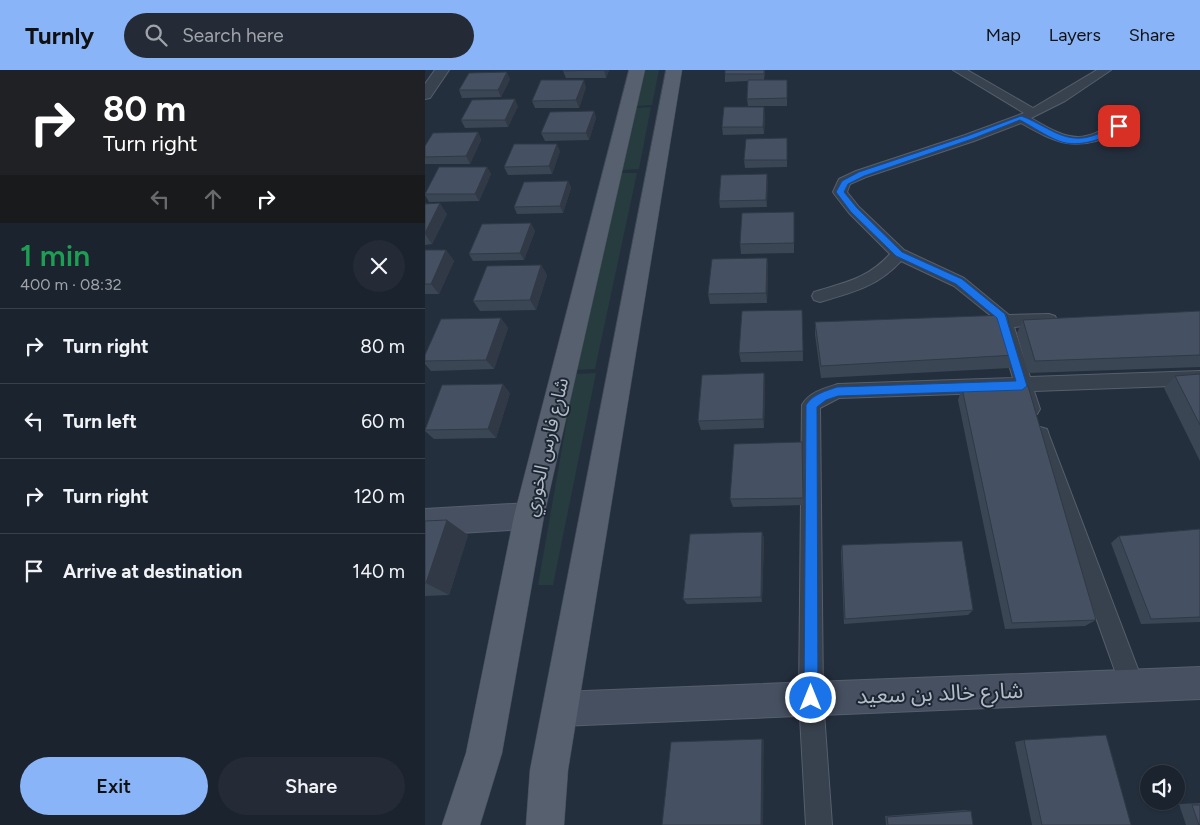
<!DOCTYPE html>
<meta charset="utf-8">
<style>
:root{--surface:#1b232e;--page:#242b36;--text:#f1f3f6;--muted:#a0a4aa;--line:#39404a;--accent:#8ab4f8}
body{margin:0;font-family:Figtree,"Noto Sans Arabic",sans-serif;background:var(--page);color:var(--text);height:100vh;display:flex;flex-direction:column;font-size:19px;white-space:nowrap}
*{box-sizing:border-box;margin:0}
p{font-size:16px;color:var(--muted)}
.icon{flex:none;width:28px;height:28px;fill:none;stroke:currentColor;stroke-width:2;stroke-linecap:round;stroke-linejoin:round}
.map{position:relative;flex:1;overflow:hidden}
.drawer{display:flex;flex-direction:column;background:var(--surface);width:425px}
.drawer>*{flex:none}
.guide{background:#202124;color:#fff;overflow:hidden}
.buttons{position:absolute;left:715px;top:695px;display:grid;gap:10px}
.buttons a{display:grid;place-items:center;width:45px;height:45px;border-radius:50%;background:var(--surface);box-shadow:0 1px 4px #0004,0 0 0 1px var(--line);font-size:25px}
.pin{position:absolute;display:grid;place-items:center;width:42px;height:42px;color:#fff;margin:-21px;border-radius:10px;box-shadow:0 2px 8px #0006}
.me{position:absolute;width:55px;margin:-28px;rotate:0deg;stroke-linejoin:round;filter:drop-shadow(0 0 4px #0008)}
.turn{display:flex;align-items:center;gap:18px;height:105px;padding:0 20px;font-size:22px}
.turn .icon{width:65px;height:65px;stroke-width:2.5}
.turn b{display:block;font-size:35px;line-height:42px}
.lanes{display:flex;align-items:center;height:48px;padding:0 20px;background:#0003;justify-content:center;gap:25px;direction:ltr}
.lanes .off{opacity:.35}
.round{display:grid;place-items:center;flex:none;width:52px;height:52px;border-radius:26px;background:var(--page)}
.overview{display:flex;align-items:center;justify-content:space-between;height:85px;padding:0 20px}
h1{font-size:30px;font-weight:600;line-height:38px;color:#1e9e55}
.action{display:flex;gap:10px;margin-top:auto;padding:10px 20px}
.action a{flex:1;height:58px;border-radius:30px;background:var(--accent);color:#111;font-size:20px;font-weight:600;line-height:58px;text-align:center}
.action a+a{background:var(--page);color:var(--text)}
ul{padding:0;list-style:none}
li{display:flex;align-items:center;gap:15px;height:75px;padding:0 20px;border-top:1px solid var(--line)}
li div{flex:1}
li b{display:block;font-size:19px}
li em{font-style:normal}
header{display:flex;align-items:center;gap:30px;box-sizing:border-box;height:70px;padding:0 25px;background:var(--accent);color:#111}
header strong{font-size:24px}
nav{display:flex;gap:28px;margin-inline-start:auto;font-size:18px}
.search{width:350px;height:45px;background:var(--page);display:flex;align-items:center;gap:12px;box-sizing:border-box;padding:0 18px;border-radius:28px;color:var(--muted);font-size:19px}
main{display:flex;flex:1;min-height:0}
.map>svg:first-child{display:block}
.green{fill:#263c3f}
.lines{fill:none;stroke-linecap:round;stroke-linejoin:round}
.minor-casing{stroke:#565f6c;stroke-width:2}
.tertiary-casing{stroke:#565f6c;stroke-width:2}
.secondary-casing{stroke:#565f6c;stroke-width:2}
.primary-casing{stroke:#414a57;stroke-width:1}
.minor{fill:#38414e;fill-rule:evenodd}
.tertiary{fill:#38414e;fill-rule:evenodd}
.secondary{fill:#465061;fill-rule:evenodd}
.primary{fill:#56606e;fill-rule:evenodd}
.wall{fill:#3b4654}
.shaded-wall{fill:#303945}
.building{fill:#455162;stroke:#303945}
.route{fill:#1a73e8;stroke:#114b97}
.labels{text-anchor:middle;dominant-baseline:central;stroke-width:4;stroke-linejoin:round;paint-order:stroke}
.street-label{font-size:19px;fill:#b4bcc9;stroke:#1d2633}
.near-street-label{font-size:22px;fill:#b4bcc9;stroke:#1d2633}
</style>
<header>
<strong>Turnly</strong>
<div class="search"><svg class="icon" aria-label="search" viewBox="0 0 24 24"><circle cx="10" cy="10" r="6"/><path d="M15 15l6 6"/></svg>Search here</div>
<nav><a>Map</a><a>Layers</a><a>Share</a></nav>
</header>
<main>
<section class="drawer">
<div class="guide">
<div class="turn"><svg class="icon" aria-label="right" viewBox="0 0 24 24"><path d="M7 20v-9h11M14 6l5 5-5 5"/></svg><div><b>80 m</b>Turn right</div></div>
<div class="lanes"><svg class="icon off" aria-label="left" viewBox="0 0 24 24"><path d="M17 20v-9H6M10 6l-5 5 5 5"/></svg><svg class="icon off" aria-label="ahead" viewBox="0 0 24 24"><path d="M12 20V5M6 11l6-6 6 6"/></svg><svg class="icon" aria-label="right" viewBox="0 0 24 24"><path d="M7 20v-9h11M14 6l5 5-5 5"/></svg></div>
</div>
<div class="overview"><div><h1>1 min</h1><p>400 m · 08:32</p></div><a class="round"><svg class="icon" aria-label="close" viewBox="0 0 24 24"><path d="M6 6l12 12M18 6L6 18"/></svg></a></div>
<ul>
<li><svg class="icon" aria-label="right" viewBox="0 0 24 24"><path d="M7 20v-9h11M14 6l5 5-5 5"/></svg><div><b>Turn right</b></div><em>80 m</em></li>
<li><svg class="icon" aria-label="left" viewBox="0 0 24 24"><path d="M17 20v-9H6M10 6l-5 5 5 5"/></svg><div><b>Turn left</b></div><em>60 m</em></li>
<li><svg class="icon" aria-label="right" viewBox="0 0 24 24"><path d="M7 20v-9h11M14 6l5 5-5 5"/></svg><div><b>Turn right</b></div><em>120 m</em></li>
<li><svg class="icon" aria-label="arrive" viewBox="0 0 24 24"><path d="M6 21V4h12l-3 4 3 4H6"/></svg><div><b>Arrive at destination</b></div><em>140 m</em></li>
</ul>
<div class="action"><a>Exit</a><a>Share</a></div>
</section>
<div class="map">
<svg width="775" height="755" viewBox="0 0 775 755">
<rect width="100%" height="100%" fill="#242f3e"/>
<path class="green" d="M219 0H234L227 35 211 36Z
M226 37 214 99 197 100 210 38Z
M195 103H212L170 299 149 300Z
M171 303 128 515H113L150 304Z"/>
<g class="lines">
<defs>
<path id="minor" d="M528 0H542L608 38 672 0H686L640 31 606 48C653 76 657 71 704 46L708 45 714 49C709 55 698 59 691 63 651 83 631 73 596 53L549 71 441 107 425 114 422 122 434 137 479 180 539 208 584 245 624 244 630 246 632 250 630 254 589 257 605 307 775 301V315L609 321 615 339 612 344 606 346 600 344 592 322 414 328 395 338 398 628 407 755H381L374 628 377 335C384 322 400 318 413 314L588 308 570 249 529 216 476 191C452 217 428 222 395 232L389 230 387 226 389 222C421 212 442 209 465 184L424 143 410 125 408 122 414 109 431 101 540 65 599 43Z
M615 357 622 359 624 365 719 615 715 623 707 627 699 623 695 615 606 365 608 359Z"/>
<path id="tertiary" d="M10 0H24L5 28 0 29V14Z"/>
<path id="secondary" d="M104 433 114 437 118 446 114 455 104 459 0 465V439Z
M775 597V629L135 656 123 651 118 639 123 627 135 622Z"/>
<path id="primary" d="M204 0H220L119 446 77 683 55 755H17L41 683 89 446Z
M241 0H257L143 700 139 755H101L105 700Z"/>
</defs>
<use href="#minor" class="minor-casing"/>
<use href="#tertiary" class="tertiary-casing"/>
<use href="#secondary" class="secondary-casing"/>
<use href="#primary" class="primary-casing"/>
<use href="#minor" class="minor"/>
<use href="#tertiary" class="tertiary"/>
<use href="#secondary" class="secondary"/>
<use href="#primary" class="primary"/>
</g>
<path class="wall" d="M184 0 181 8H141L138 1Z
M340 0 339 10H362V36H323L322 29 323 11 300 12V4Z
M85 9 76 27 37 28 34 20Z
M161 17 154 38H110L107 31Z
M93 36 83 57 40 58 36 50Z
M169 41 171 48 164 70 120 71 116 63Z
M340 44 339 64 298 65 297 57Z
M53 62 56 70 45 94H0V76Z
M362 68V97L320 98 319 90Z
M135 81 127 104 83 105 79 97Z
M62 97 66 104 54 131 4 132 0 125V123Z
M342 104V137L295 138 294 131Z
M143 111 146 118 138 143 92 144 89 137Z
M0 134 22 144 7 174 0 175Z
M369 142V183L316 184 315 174Z
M110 161 99 190 48 191 44 184Z
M0 180H21L29 191 14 224H0Z
M342 188 343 198 342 233 285 234 283 224Z
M116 195 122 205 111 240 55 241 48 231Z
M377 240 378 291 316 292 314 283Z
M775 241V297L603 303 592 263 598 250Z
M76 248 83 258 69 299 6 301 0 294V285Z
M390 252 591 285 585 298 396 308 390 265Z
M339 303 340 313 339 358 276 360 273 351Z
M775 304V391L739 318 750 306Z
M537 318 671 550 660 556 580 559 533 330Z
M85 323 71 368 9 369 0 361V358Z
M377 372 378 435 308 437 305 429Z
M0 451 43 465 24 525 0 526Z
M775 459V552L716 554 686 473 694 466Z
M337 462 339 469 337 532 262 534 258 529Z
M417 475 548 540 543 545 419 554 416 482Z
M599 670 706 755H607L590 672Z
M775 733V755H761L754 734Z
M540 740 546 741 548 755H461L460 746Z"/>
<path class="shaded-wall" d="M179 0H184L181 8Z
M82 2 85 9 76 27 73 20Z
M159 10 161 17 154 38 151 30Z
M90 29 93 36 83 57 80 50Z
M339 37 340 44 339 64 338 57Z
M169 41 171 48 164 70 161 63Z
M53 62 56 70 45 94 41 86Z
M132 74 135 81 127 104 124 96Z
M62 97 66 104 54 131 50 124Z
M342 104 343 112 342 137 341 130Z
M143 111 146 118 138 143 135 136Z
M15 133 22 144 7 174 0 164V163Z
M106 153 110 161 99 190 95 183Z
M21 180 29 191 14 224 6 214Z
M342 188 343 198 342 233 341 223Z
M116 195 122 205 111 240 105 230Z
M76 248 83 258 69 299 61 290Z
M339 303 340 313 339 358 338 349Z
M78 314 85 323 71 368 63 359Z
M22 450 43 465 24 525 1 513Z
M337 462 339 469 337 532 336 527Z
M337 669 339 670 338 755H336Z"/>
<path class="building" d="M138 0H179L138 1Z
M300 0H339V4H300Z
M82 2 73 20H34L44 3Z
M116 10H159L151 30 107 31Z
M323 10H362V28L322 29Z
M90 29 80 50H36L47 30Z
M299 37H339L338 57H297Z
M169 41 161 63H116L125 42Z
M53 62 41 86 0 87V76L8 63Z
M362 68V90H319L321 69Z
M89 74H132L124 96 79 97Z
M14 97H62L50 124H0Z
M342 104 341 130 294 131 296 105Z
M143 111 135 136 89 137 99 112Z
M15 133 0 163V134Z
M369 142V173L315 174 317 143Z
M106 153 95 183 44 184 57 154Z
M0 180H21L6 214H0Z
M342 188 341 223 283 224 287 189Z
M116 195 105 230 48 231 62 196Z
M377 240 378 281 314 283 317 241Z
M775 241V285L610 291 598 250Z
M582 245 591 285 396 296 390 252Z
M76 248 61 290 0 291V285L16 249Z
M339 303 338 349 273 351 277 305Z
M775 304V355L750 306Z
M78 314 63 359 0 360 17 315Z
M603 316 671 550 587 553 537 318Z
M377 372 378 428 305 429 309 374Z
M22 450 1 513H0V451Z
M775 459V547L726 549 694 466Z
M337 462 336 527 258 529 265 464Z
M537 471 548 540 420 549 417 475Z
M681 665 706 755H617L599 670Z
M337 669 336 755H237L246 672Z
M767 735H775V755H774Z
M546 741 548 755H463L462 747Z"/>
<path class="route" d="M596 46C620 54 639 75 667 66 675 64 684 58 692 54L698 56C683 68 654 79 634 71 621 66 608 57 595 50L547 69 439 106 423 114 419 122 432 138 477 182 537 209 580 244 602 316 597 320 413 326 401 330 392 337 393 628 391 633 386 635 381 633 379 628 381 335C388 324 401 321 412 317L591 311 572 248 531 214 471 186 426 142 411 122 417 111 434 102 542 66Z"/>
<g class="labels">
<g class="street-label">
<text transform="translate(121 377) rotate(-77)">شارع فارس الخوري</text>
</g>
<g class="near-street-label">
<text transform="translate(515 623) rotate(-2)">شارع خالد بن سعيد</text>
</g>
</g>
</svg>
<div class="buttons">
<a><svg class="icon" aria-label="sound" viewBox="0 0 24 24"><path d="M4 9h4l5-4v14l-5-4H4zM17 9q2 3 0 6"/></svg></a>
</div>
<div class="pin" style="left:694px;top:56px;background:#d93025"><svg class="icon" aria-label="arrive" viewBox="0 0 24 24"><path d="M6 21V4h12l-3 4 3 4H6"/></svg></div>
<svg class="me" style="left:386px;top:628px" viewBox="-20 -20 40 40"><circle r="17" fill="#1a73e8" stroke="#fff" stroke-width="3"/><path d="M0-11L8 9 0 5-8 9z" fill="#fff"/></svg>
</div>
</main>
